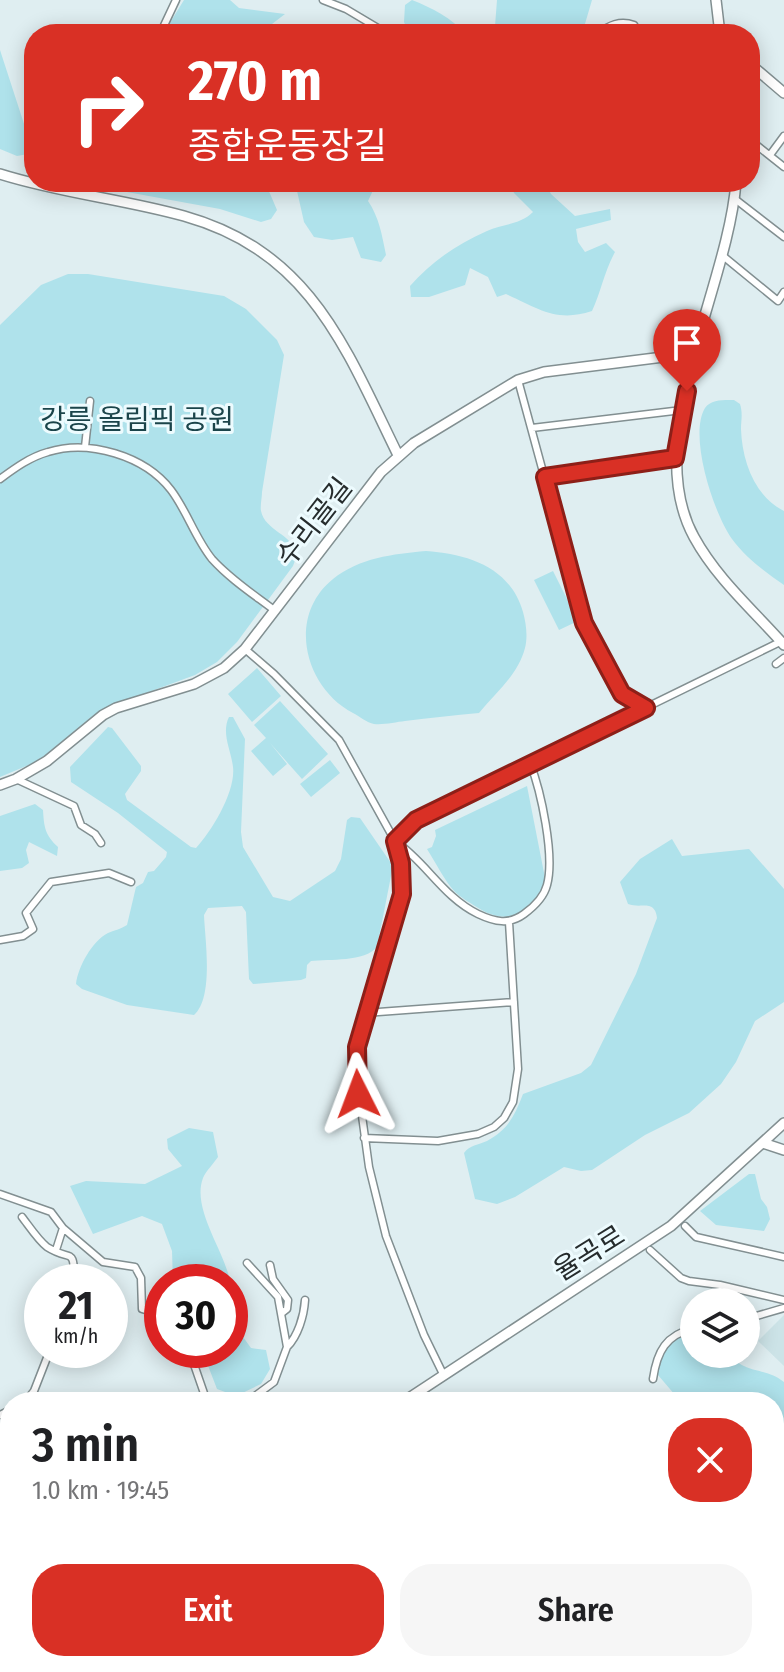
<!DOCTYPE html>
<meta charset="utf-8">
<style>
:root{--surface:#fff;--page:#f6f6f6;--text:#202124;--muted:#757577;--accent:#d93025}
body{margin:0;font-family:"Fira Sans Condensed","Noto Sans KR",sans-serif;background:var(--page);color:var(--text);height:100vh;display:flex;flex-direction:column;font-size:30px;white-space:nowrap}
*{box-sizing:border-box;margin:0}
p{font-size:26px;color:var(--muted)}
.icon{flex:none;width:44px;height:44px;fill:none;stroke:currentColor;stroke-width:2;stroke-linecap:round;stroke-linejoin:round}
.map{position:relative;flex:1;overflow:hidden}
.sheet{position:absolute;left:0px;top:1392px;width:784px;height:280px;display:flex;flex-direction:column;background:var(--surface);border-radius:32px 32px 0 0;box-shadow:0 4px 20px #0003}
.sheet>*{flex:none}
.guide{position:absolute;left:24px;top:24px;width:736px;height:168px;border-radius:32px;box-shadow:0 4px 20px #0003;background:#d93025;color:#fff;overflow:hidden}
.buttons{position:absolute;left:680px;top:1288px;display:grid;gap:16px}
.buttons a{display:grid;place-items:center;width:80px;height:80px;border-radius:50%;background:var(--surface);box-shadow:0 4px 20px #0003;font-size:40px}
.speed{position:absolute;left:24px;top:1264px;display:flex;gap:16px;font-size:40px;font-weight:700;text-align:center}
.speed>*{display:grid;place-content:center;width:104px;height:104px;border-radius:50%;background:var(--surface);box-shadow:0 4px 20px #0003;line-height:1}
.speed small{font-size:20px;font-weight:400}
.speed .limit{border:12px solid #d22;background:#fff;color:#111}
.pin{position:absolute;display:grid;place-items:center;width:68px;height:68px;color:#fff;margin:-82px -34px;border-radius:50% 50% 50% 0;rotate:-45deg;box-shadow:0 0 8px #0007}
.pin .icon{rotate:45deg}
.me{position:absolute;width:88px;margin:-44px;rotate:357deg;stroke-linejoin:round;filter:drop-shadow(0 0 6px #0008)}
.turn{display:flex;align-items:center;gap:28px;height:168px;padding:0 32px;font-size:36px}
.turn .icon{width:104px;height:104px;stroke-width:2.5}
.turn b{display:block;font-size:56px;line-height:68px}
.round{display:grid;place-items:center;flex:none;width:84px;height:84px;border-radius:32px;background:var(--page)}
.overview{display:flex;align-items:center;justify-content:space-between;height:136px;padding:0 32px}
h1{font-size:48px;font-weight:600;line-height:60px}
.cta{display:flex;gap:16px;margin-top:auto;padding:16px 32px}
.cta a{flex:1;height:92px;border-radius:32px;background:var(--accent);color:#fff;font-size:32px;font-weight:600;line-height:92px;text-align:center}
.cta a+a{background:var(--page);color:var(--text)}
.map>svg:first-child{display:block}
.built{fill:#cce3e7}
.green{fill:#afe2eb}
.lines{fill:none;stroke-linecap:round;stroke-linejoin:round}
.street-casing{stroke:#828f91;stroke-width:9}
.secondary-casing{stroke:#828f91;stroke-width:12}
.street{stroke:#fff;stroke-width:6}
.secondary{stroke:#fff;stroke-width:9}
.route-casing{stroke:#8d1f18;stroke-width:20}
.route{stroke:#d93025;stroke-width:14}
.labels{text-anchor:middle;dominant-baseline:central;stroke-width:6;stroke-linejoin:round;paint-order:stroke}
.park-label{font-size:28px;fill:#1a444a;stroke:#edfbfe}
.street-label{font-size:28px;fill:#262c2d;stroke:#edfbfe}
</style>
<div class="map">
<svg width="784" height="1672" viewBox="0 0 784 1672">
<rect width="100%" height="100%" fill="#dfeef1"/>
<path class="built" d="M784 1315V1366L758 1341Z"/>
<path class="green" d="M184 0H230L239 8 285 14 259 34H163Z
M412 0C432 8 452 18 465 34H409L404 22 405 5Z
M497 0H592L582 34H490L495 26Z
M0 50 26 130 30 151 28 154 17 156 0 149Z
M72 182H265L277 210 271 219 261 222 220 209Z
M295 182H377L368 201C379 217 382 235 386 255L381 262 361 258 353 237 332 240 314 237 304 222Z
M509 182H545L551 194 575 216 610 209 611 220 576 229 578 242 585 252 606 243 615 252C604 272 601 292 592 311 556 323 538 308 506 294L497 297 488 277 470 268 465 285 429 297H411L410 286C431 262 457 244 487 231 502 224 520 225 533 212L514 193Z
M68 274H88L224 296 246 309 277 340 284 355 262 492C262 498 260 506 261 511 265 531 293 534 297 555L293 566 237 642 217 662 195 675 100 710 44 756 31 764 0 777V325L41 285Z
M734 400 740 404C743 414 741 420 741 429 742 461 755 497 784 511V585C765 572 746 558 732 539 714 514 688 436 705 408 711 399 725 400 734 400Z
M426 551C468 554 510 567 523 612 526 623 528 636 525 648 518 675 496 692 479 713 454 715 430 718 405 721 396 722 384 725 374 724 367 723 359 716 353 713 305 688 286 617 333 579 359 558 393 554 426 551Z
M553 571 578 621 559 630 534 580Z
M257 668 281 696 252 722 228 694Z
M280 701 328 754 302 779 270 743 287 764 273 776 251 751 266 738 254 725Z
M229 717H233L245 739 241 832 243 847 273 897 290 901 335 871 341 859 347 820 351 817 360 818 393 866 377 947C365 962 329 959 311 961L307 965 306 978 301 980 253 984 249 979 246 912 242 906 208 908 204 915C205 940 214 997 194 1015L127 1005 82 989 76 984C78 967 92 941 108 933 115 930 121 929 127 925L136 887 143 883 148 872 154 871 166 857 167 852 118 813 71 782 70 767 108 727 112 728 141 766V771L125 794 127 800 191 847 196 848C212 831 236 791 233 767 231 750 221 733 229 717Z
M330 760 340 773 311 797 300 784Z
M527 786 546 883C528 914 508 928 475 906 469 902 460 897 455 892 444 880 436 863 427 849L432 847 436 836 435 830Z
M35 804 43 810C44 827 45 835 58 847L57 856 29 842 26 850 29 863 22 868 0 871V816Z
M672 839 682 856 749 849 784 889V1002L755 1021 736 1062 721 1084 689 1113 645 1135 592 1170 581 1171 564 1167 515 1197 497 1204 475 1199 464 1153C470 1145 478 1145 487 1141 508 1130 515 1115 523 1094L581 1073 591 1065 636 974 657 918C655 899 640 909 628 904L620 882 640 859Z
M189 1128 213 1132 218 1157C214 1163 206 1171 203 1178 191 1209 226 1253 230 1282H173L172 1251 162 1224 142 1216 93 1234 70 1186 86 1181 145 1184 182 1166 168 1149 167 1139Z
M749 1174H755L761 1199 767 1207 770 1219 764 1231 716 1225 700 1211Z
M230 1282 238 1330 251 1348 266 1350 270 1369 261 1384 236 1396 217 1389 202 1350H230Z
M694 1330V1354H729C748 1376 764 1366 784 1382V1489L776 1501 784 1529V1574L774 1575V1402H681L658 1375V1351L673 1333Z
M219 1662H374L402 1664 412 1672H220Z
M542 1662H640L645 1672H546Z"/>
<g class="lines">
<defs>
<path id="street" d="M323 0 346 9 388 34
M160 34 176 0
M598 34C609 25 620 20 634 25L639 34
M750 140 784 167
M770 155 784 136
M735 199 784 237
M723 256 778 301 784 292
M518 380 584 623 622 694 646 708
M532 428 682 410
M85 447 90 401
M545 477 675 458
M0 479C15 468 30 457 48 452 89 439 145 456 171 490 187 511 195 538 212 559 230 579 253 594 274 610
M245 649 274 674 339 740 395 841 401 863 402 894 365 1013 357 1047 356 1072 369 1167 386 1236 424 1335 443 1374
M776 664 784 658
M530 763C541 791 555 856 547 885 544 897 535 906 524 914 509 925 495 922 478 914 443 897 426 862 395 841L416 820 782 641
M16 779 74 806 81 825 95 834 101 843
M0 940 23 936 33 929 26 913 51 882 109 873 131 882
M365 1013 514 1002
M364 1138 438 1141 478 1134 494 1127 504 1118 513 1102 518 1069 509 922
M0 1194 51 1212 63 1228 103 1262 135 1267 141 1278 142 1309 162 1315
M22 1217C29 1226 38 1240 47 1247 72 1263 73 1244 75 1282
M685 1226 696 1237 784 1257
M56 1250 63 1228
M650 1250 681 1278 689 1281 720 1285 784 1300
M270 1265 273 1279 288 1300 287 1309 282 1313
M746 1319 784 1308
M287 1347C298 1336 304 1316 305 1300
M189 1350 207 1402
M653 1379C657 1351 666 1335 694 1328
M25 1402 34 1391 50 1350
M247 1402 274 1382 287 1347 278 1297 247 1263
M0 1415 10 1410
M0 1579 10 1576
M424 1662 429 1672"/>
<path id="secondary" d="M716 0 720 34
M750 64 784 93
M0 174C60 193 123 199 184 216 311 252 345 347 398 455
M736 182C728 288 640 439 694 537 717 579 753 610 784 645
M0 785 16 779 47 761 103 715 116 708 194 684 224 668 245 649 381 472 414 443 518 380 544 372 695 353
M763 1143 784 1150
M403 1402 671 1226 784 1123
M0 1634 10 1646
M26 1662 39 1672
M81 1672 101 1667 103 1672"/>
</defs>
<use href="#street" class="street-casing"/>
<use href="#secondary" class="secondary-casing"/>
<use href="#street" class="street"/>
<use href="#secondary" class="secondary"/>
</g>
<g class="lines">
<defs>
<path id="route" d="M358 1094 357 1047 402 894 401 863 395 841 416 820 646 708 622 694 584 623 545 477 675 458 687 391"/>
</defs>
<use href="#route" class="route-casing"/>
<use href="#route" class="route"/>
</g>
<g class="labels">
<g class="park-label">
<text x="137" y="419">강릉 올림픽 공원</text>
</g>
<g class="street-label">
<text transform="translate(314 522) rotate(-52)">수리골길</text>
<text transform="translate(589 1253) rotate(-32)">율곡로</text>
</g>
</g>
</svg>
<div class="buttons">
<a><svg class="icon" aria-label="layers" viewBox="0 0 24 24"><path d="M12 4l9 5-9 5-9-5zM3 14l9 5 9-5"/></svg></a>
</div>
<div class="speed"><div>21<small>km/h</small></div><div class="limit">30</div></div>
<div class="pin" style="left:687px;top:391px;background:#d93025"><svg class="icon" aria-label="arrive" viewBox="0 0 24 24"><path d="M6 21V4h12l-3 4 3 4H6"/></svg></div>
<svg class="me" style="left:358px;top:1094px" viewBox="-20 -20 40 40"><path d="M0-17L14 15 0 8-14 15z" fill="#d93025" stroke="#fff" stroke-width="4"/></svg>
<div class="guide">
<div class="turn"><svg class="icon" aria-label="right" viewBox="0 0 24 24"><path d="M7 20v-9h11M14 6l5 5-5 5"/></svg><div><b>270 m</b>종합운동장길</div></div>
</div>
<section class="sheet">
<div class="overview"><div><h1>3 min</h1><p>1.0 km · 19:45</p></div><a class="round" style="background:#d93025;color:#fff"><svg class="icon" aria-label="close" viewBox="0 0 24 24"><path d="M6 6l12 12M18 6L6 18"/></svg></a></div>
<div class="cta"><a>Exit</a><a>Share</a></div>
</section>
</div>
